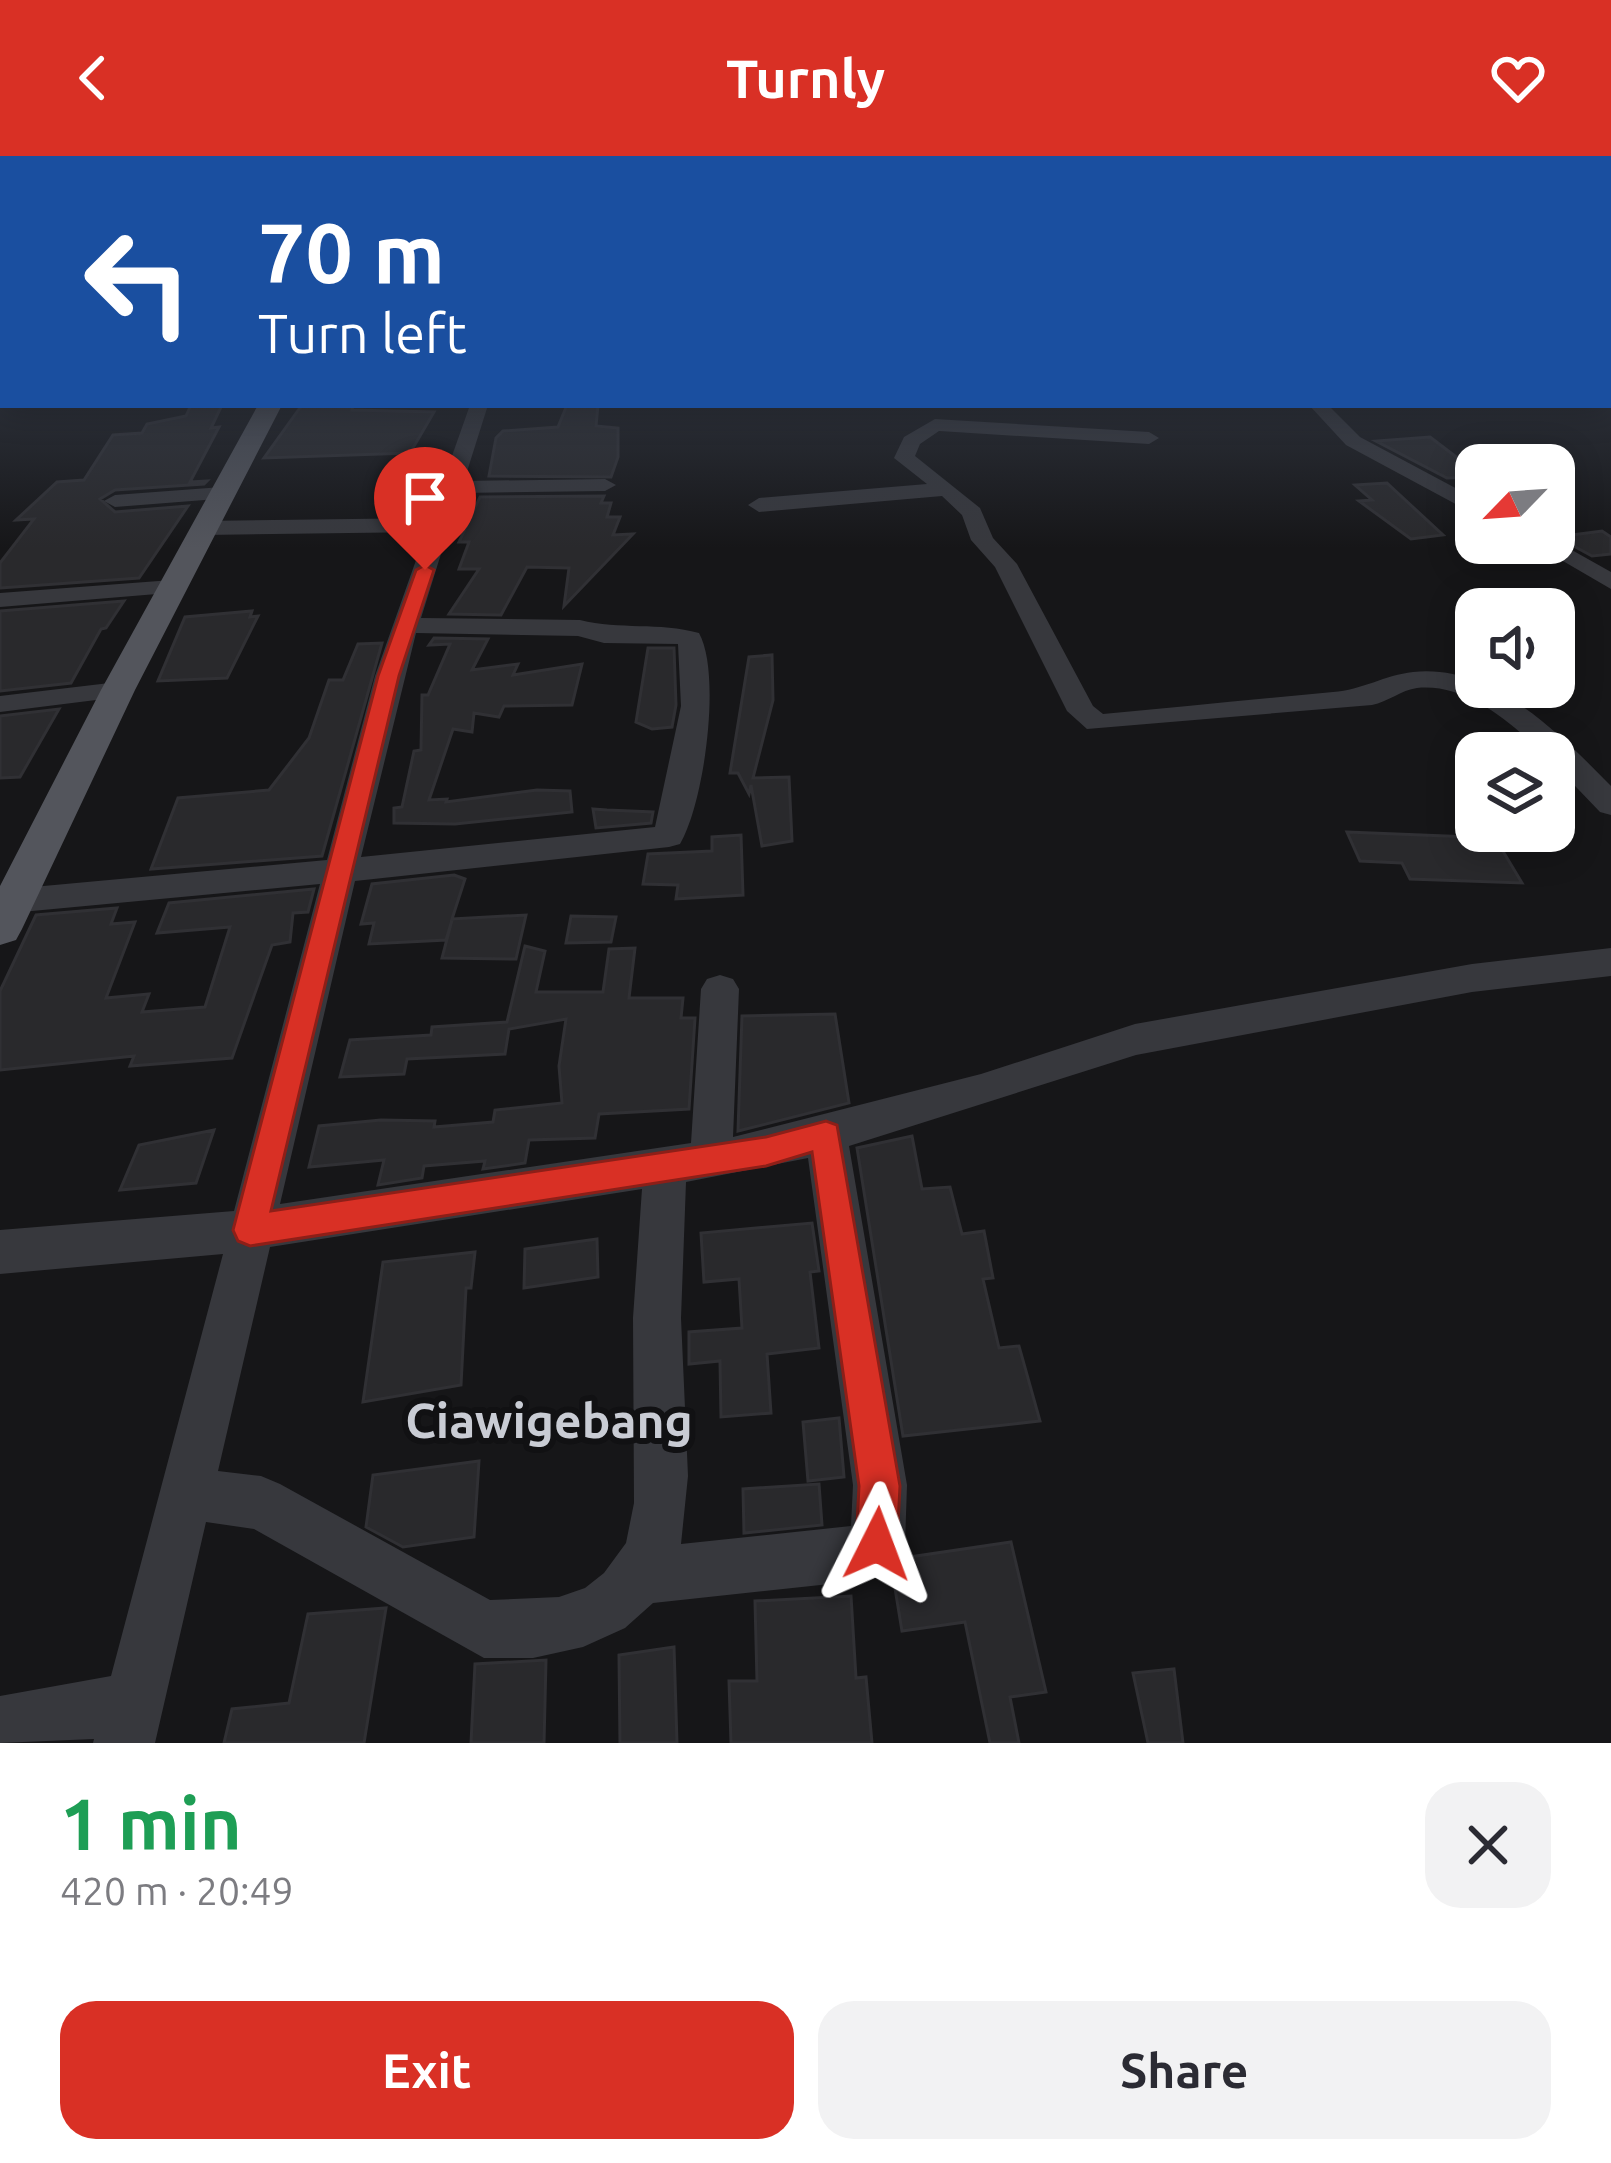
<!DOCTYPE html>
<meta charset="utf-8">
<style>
:root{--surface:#fff;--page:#f2f2f3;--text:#2b2b33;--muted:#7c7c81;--accent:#d93025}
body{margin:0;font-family:Ubuntu,sans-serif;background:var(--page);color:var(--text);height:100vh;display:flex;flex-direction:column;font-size:45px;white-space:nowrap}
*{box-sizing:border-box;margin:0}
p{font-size:39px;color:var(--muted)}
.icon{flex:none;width:66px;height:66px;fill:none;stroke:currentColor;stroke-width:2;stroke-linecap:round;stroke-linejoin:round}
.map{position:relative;height:1587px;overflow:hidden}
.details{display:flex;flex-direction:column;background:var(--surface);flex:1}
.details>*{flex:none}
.top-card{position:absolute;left:0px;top:0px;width:1611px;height:252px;box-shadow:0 6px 30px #0003;background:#1a4fa0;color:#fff;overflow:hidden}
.needle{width:78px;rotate:245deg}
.controls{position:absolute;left:1455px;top:288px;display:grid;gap:24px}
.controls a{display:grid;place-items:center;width:120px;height:120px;border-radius:24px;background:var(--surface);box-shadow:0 6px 30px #0003;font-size:60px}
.pin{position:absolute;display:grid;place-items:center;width:102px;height:102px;color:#fff;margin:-123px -51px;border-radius:50% 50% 50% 0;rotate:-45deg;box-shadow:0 0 12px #0007}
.pin .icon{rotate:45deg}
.me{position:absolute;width:132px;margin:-66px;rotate:3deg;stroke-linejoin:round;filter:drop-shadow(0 0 9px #0008)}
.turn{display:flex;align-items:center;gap:42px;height:252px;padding:0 60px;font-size:54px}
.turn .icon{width:156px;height:156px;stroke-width:2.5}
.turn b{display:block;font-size:84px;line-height:102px}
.round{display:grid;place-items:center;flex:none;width:126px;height:126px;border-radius:36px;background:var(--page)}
.headline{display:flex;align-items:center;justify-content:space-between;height:204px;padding:0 60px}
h1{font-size:72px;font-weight:600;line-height:90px;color:#1e9e55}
.action{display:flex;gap:24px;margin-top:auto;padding:24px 60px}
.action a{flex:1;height:138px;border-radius:36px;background:var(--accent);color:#fff;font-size:48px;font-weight:600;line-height:138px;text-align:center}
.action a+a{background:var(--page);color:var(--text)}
header{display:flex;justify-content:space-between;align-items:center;height:156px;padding:0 60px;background:var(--accent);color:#fff;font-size:54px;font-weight:600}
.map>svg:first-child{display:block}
.building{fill:#29292c;stroke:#303034;stroke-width:3}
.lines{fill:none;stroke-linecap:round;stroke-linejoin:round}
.minor{fill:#37383d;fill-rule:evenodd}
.major{fill:#53555c;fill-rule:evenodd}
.route{fill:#d93025;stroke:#8d1f18;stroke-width:3}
.labels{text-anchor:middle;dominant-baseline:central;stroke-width:12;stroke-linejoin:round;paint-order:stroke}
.near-quarter-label{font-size:48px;font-weight:bold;fill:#c9ccd4;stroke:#111113}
</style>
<header><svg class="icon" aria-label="back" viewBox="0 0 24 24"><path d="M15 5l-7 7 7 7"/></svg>Turnly<svg class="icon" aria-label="heart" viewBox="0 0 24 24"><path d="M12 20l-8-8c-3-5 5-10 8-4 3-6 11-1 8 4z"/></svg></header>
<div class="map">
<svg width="1611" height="1587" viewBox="0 0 1611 1587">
<rect width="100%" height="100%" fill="#161618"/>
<path class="building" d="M191 249H222L211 272 219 271 190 326 207 325 204 328 115 334 100 343 115 356 188 350 139 422 0 432V407L34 363 16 364 57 326 84 324 113 279 142 277 147 268 186 260Z
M302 249H353L352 254 434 256 410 297 264 302Z
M567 249H598L596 270 618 272V301L611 321 489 320 496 282 503 275 558 271Z
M1430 281 1476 316V321L1447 322 1376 285Z
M1387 327 1443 379 1411 383 1359 345 1372 344 1355 329Z
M604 340 601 347H611L607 361H620L613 379 633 378 564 450 569 412 527 411 501 459 449 458 479 413H459L469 386H459L480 341Z
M1602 375 1611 381V398L1592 400 1557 381Z
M124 445 106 472 101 473 71 527 0 535V455Z
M252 455 250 461 258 460 227 522 158 525 185 461Z
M434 482 488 483 472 514 518 508 513 519 582 508 572 549 504 550 499 561 474 557 472 576 453 573 429 644 447 643 446 646 537 634 570 635 572 656 455 668 394 667V652L402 651 414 595 421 594 422 539H428L450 488 429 489Z
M382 487 322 700 151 713 178 642 269 634 309 582 329 524H343L358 488Z
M648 492H674L676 549 672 571 652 573 636 566Z
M772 499 773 544 753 622 789 621 792 685 762 690 751 629 749 638 738 617H730L749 501Z
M59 553 20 621 0 622V560Z
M593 653 607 654 653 656 651 667 596 672Z
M1347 676 1495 682 1522 727 1410 723 1402 707 1360 705Z
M741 679 743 739 676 743 678 729 643 728 648 698 712 695V681Z
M454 719 465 723 452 763 526 759 516 803 442 802 452 764 446 784 369 788 374 767 361 768 372 728Z
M314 733 308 756 293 757 290 786 272 789 232 902 130 910 134 900 0 914V835L36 759 117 752 111 768 135 766 106 842 149 838 142 856 205 851 230 771 157 777 169 747Z
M571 760 616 761 611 786 566 787Z
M525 790 545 795 536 836H603L609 793 635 792 629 842H683L681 862H695L689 953 599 958 595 982 529 984 525 1007 483 1013 485 1005 424 1010 422 1022 378 1029 384 1004 309 1011 319 970 381 964 435 965 434 971 493 966 495 954 562 947 559 910 566 863 509 873 505 898 407 903 404 918 340 921 350 884 431 879 432 871 507 866Z
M835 858 849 947 738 975 742 860Z
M214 974 196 1027 120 1034 139 989Z
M912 980 922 1033 950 1031 962 1078 984 1075 993 1122 983 1123 999 1192 1019 1190 1040 1265 903 1280 857 992Z
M812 1067 819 1115 810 1116 819 1192 767 1198 771 1257 721 1261 720 1205 689 1208V1176L742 1172 739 1123 704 1126 701 1077Z
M597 1083 598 1121 524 1132 525 1093Z
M475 1096 471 1132H466L461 1229 363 1246 383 1106Z
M839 1262 844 1321 808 1325 803 1266Z
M479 1305 474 1381 403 1391 366 1371 373 1319Z
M819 1328 822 1369 744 1377 743 1333Z
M1011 1386 1046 1536 1010 1541 1019 1587H990L965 1466 902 1475 892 1414 903 1402Z
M851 1440 856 1522 866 1521 872 1587H731L729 1525H757L755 1445Z
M386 1452 364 1587H224L232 1553 289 1547 308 1458Z
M674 1491 677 1587H620L619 1499Z
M546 1504 544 1587H471L475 1508Z
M1174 1513 1183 1587H1148L1133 1517Z"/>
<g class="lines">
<path class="minor" d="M470 249H488L464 325 605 323 616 329 605 335 460 337 421 462 580 464C620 474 659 466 699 477 722 518 704 648 680 688L669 691 355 725 280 1048 691 987 701 833 707 823 720 819 733 823 739 833 733 981 981 918 1135 868 1472 808 1611 792V820L1472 836 1136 899 849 990 907 1329 905 1388 896 1407 867 1424 653 1447 625 1472 583 1491 533 1502H484L254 1373 206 1366 155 1587H93L94 1583 0 1587V1540L111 1520 223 1098 0 1118V1074L234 1055 320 728 0 758V734L327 704 375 520 426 376 204 379 193 372 204 365 430 362ZM416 477 578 480 604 487 678 488 681 550 655 671 361 701ZM808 1002 853 1329 851 1370 681 1388 688 1320 681 1162 686 1026ZM642 1033 633 1162 634 1347 626 1387 604 1417 585 1432 559 1441 490 1444 280 1328 261 1320 218 1315 270 1091Z
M1309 249H1328L1360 281 1476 343V359L1346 289Z
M935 263 1149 276 1159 282 1149 288 939 275 920 288 915 300 980 352 993 382 1017 408 1093 550 1103 558C1180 551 1257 543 1333 536 1362 534 1385 519 1413 516 1490 507 1559 577 1611 630V659L1600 656 1554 608V597H1543C1510 566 1466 527 1417 532 1401 534 1388 546 1372 549L1087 573 1067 555 995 411 971 384 962 359 942 340 759 356 748 349 759 342 927 328 894 302 904 281Z
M222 331 233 337 230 342 115 351 104 345 115 339Z
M1554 384 1611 416V433L1532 387Z
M172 424 181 426V436L0 451V437Z
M118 526 128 528 132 534 128 540 0 556V540Z"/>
<path class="major" d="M258 249H282L135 534 22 773 16 784 0 789V730L101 534Z"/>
</g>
<linearGradient id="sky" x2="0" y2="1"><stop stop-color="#0c0c0d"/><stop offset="0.43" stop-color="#363c48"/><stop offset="1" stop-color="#363c48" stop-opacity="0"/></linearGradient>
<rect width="1611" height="392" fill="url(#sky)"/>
<path class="route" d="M425 409 434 414 399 520 271 1055 766 981 826 965 837 969 900 1330 897 1388 891 1403 877 1409 862 1403 856 1388 859 1330 812 996 766 1010 250 1090 238 1085 233 1074 378 520 416 414Z"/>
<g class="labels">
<g class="near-quarter-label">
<text x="549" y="1264">Ciawigebang</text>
</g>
</g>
</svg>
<div class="controls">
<a><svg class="needle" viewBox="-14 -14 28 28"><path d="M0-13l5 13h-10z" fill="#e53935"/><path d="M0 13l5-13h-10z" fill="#7c7c81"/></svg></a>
<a><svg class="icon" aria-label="sound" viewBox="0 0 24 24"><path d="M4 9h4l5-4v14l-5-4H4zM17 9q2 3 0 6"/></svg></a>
<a><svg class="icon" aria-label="layers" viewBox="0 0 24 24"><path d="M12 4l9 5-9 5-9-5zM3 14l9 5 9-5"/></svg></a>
</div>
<div class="pin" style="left:425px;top:414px;background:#d93025"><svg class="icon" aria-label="arrive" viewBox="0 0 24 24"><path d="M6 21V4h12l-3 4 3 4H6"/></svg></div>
<svg class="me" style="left:877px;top:1388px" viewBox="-20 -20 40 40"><path d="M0-17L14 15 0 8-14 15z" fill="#d93025" stroke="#fff" stroke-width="4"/></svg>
<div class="top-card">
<div class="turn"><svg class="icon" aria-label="left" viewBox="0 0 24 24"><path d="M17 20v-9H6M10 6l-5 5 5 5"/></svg><div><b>70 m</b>Turn left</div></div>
</div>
</div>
<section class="details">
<div class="headline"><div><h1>1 min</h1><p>420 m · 20:49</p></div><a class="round"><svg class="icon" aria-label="close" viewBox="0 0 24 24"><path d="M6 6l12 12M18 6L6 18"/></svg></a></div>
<div class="action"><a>Exit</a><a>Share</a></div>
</section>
